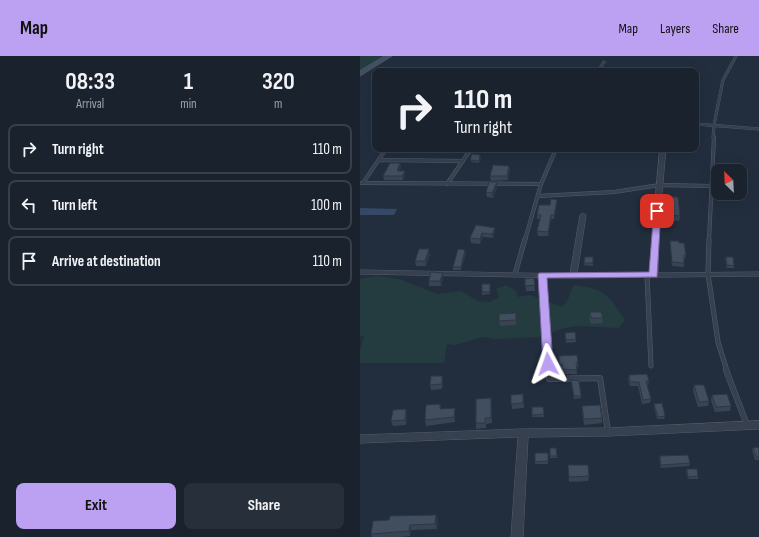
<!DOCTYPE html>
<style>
:root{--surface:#1a222e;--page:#272f3a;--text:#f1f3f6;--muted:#9fa4aa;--line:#383f4a;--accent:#bca0f2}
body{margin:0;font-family:"Sofia Sans Condensed",sans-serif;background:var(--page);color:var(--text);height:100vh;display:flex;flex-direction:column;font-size:15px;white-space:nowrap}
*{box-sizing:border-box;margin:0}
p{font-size:13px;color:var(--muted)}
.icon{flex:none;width:22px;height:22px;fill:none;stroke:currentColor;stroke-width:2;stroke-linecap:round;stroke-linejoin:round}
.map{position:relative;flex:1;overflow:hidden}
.details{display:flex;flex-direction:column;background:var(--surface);width:360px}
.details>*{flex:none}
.top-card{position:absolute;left:12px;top:12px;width:327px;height:84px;border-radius:8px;box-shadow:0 4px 16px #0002,0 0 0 1px var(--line);background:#1a222e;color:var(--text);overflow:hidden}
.needle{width:26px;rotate:336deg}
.tools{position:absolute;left:351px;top:108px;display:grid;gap:8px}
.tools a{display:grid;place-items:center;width:36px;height:36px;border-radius:8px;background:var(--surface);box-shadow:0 4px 16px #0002,0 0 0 1px var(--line);font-size:20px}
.pin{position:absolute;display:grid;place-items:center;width:34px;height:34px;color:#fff;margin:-17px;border-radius:8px;box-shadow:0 2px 6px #0006}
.me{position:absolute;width:44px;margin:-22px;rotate:356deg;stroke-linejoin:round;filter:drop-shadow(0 0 3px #0008)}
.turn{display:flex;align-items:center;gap:14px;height:84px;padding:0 16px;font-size:18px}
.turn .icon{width:52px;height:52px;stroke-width:2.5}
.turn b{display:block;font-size:28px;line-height:34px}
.eta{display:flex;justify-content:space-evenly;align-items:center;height:68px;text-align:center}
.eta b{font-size:24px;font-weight:700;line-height:28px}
.cta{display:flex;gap:8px;margin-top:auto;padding:8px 16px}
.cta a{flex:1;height:46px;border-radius:8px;background:var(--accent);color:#111;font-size:16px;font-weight:700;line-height:46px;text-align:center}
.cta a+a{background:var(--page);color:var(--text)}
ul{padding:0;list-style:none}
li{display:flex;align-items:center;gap:12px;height:50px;margin:0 8px 6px;padding:0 8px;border:2px solid var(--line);border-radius:8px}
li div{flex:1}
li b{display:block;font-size:15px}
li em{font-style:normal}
header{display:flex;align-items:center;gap:24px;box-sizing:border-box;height:56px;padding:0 20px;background:var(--accent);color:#111}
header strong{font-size:19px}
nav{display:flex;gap:22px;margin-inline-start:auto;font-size:14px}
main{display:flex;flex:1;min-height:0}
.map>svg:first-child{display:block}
.green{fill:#243c3f}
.water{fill:#354966}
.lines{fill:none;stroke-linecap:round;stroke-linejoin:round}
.lane-far3-casing{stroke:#545e6c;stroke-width:3}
.lane-far2-casing{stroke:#545e6c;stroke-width:4}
.lane-far1-casing{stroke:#545e6c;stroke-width:5}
.lane-casing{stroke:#545e6c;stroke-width:6}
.street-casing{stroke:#545e6c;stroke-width:1}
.secondary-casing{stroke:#545e6c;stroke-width:1}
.lane-far3{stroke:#36404e;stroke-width:2.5}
.lane-far2{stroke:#36404e;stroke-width:3}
.lane-far1{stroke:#36404e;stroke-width:4}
.lane{stroke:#36404e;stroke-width:5}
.street{fill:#36404e;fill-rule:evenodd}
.secondary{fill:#444f61;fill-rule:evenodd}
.wall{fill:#384353}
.shaded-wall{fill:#2e3743}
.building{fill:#414e60;stroke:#2e3743}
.route{fill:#bca0f2;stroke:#7a689d}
</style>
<header>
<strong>Map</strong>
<nav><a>Map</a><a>Layers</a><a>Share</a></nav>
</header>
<main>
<section class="details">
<div class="eta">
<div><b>08:33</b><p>Arrival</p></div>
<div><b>1</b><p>min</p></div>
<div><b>320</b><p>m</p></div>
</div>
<ul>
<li><svg class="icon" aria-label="right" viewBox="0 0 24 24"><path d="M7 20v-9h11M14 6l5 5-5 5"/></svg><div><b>Turn right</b></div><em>110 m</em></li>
<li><svg class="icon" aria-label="left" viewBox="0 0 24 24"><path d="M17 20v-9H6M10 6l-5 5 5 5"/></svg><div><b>Turn left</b></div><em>100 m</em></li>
<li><svg class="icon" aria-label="arrive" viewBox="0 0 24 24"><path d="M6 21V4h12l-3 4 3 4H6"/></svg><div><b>Arrive at destination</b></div><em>110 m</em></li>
</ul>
<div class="cta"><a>Exit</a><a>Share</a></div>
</section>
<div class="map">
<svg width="399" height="481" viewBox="0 0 399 481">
<rect width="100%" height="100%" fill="#222e3e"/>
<path class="green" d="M0 0H30L0 14Z
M17 220 39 223 77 238 101 235 118 245 130 246 139 241 136 233 146 229 155 234 158 241 170 239 202 251C209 245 209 238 214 229 246 233 248 239 265 264L259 272 217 270 204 272 179 281 136 283 122 281 96 289 87 288 84 307H0V294L4 281 0 279V223Z"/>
<path class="water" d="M0 152 37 153 34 159H0Z"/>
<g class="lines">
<defs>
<path id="lane-far3" d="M238 15 244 6
M336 68 399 73
M353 82 354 69 363 24 376 0"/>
<path id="lane-far2" d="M179 93 196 94
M19 104 103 105
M0 127 181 128
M3 127 26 93
M87 128 111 93
M178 140 254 136 300 129 352 130
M165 184 181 128 196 93
M349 184 354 81"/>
<path id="lane-far1" d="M349 183 348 218 358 286 367 315
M155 218 165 183
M182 219 188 315
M287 219 291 310"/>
<path id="lane" d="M188 314 189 323 240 322 248 376
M366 314 387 369"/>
<path id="street" d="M300 93H306L299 168 298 217 399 216V220L213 222 0 218V214L210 218 220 159 223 157 226 159 217 218 290 217 293 168Z
M399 365V373L248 380 168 381 163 481H151L158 381 0 387V379L163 373 248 372Z"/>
<path id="secondary" d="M25 0H32L0 20V15Z"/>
</defs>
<use href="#lane-far3" class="lane-far3-casing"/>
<use href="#lane-far2" class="lane-far2-casing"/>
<use href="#lane-far1" class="lane-far1-casing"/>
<use href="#lane" class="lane-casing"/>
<use href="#street" class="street-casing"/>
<use href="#secondary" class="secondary-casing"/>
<use href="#lane-far3" class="lane-far3"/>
<use href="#lane-far2" class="lane-far2"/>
<use href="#lane-far1" class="lane-far1"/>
<use href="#lane" class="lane"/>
<use href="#street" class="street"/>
<use href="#secondary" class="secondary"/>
</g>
<path class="wall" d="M121 101 119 107 111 106 110 104Z
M40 107 41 111 39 115H45V119L43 124H24L23 120Z
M149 110 150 114 148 124 131 125 130 120Z
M137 126V131L133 142 127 141 126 136Z
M304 141 320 160 319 165 305 164 304 146Z
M197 148 194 163H191L188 180H178L177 175 180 163H177V158L190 149Z
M116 169 135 176 133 182 123 181 120 188 111 187 110 182Z
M310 185 319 187 326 199 325 203H324V211L312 210 310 189Z
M106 197 101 214H93V211Z
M70 198 66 210H56L55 205Z
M225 201H233V210L224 209Z
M366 201 374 210V212H367L365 203Z
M83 217V222L81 230H69V225Z
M174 222 175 235H166L165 223Z
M130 228V238L122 239V236Z
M230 256 243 262 242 267 231 268 229 261Z
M156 257V269L140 270 139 265Z
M205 277 216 283V286L206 287Z
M199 300 218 306V311H216L217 318H202V312H199Z
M269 319 289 325 288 329H287L291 343 290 347 282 348 278 330H270L268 323Z
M82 320 83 325 82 333 71 334 70 329Z
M211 324 221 340V342L214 343Z
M334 329 349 345 348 350 338 351 333 335Z
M163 338 164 352 152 353 151 339Z
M352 339 371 350 370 355 355 356 351 345Z
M131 342 132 367 126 368V372L116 373V367Z
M80 348 81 353 95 357V366L66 370 65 364Z
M294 348 305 360 304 363H297L294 351Z
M222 350 242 362V367L224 369 222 355Z
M172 351H183L184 361H172Z
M46 353 47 359 46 369 33 370 31 365Z
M399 391V404H395L392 394 393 392Z
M190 392H196L197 402H190Z
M175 397H188V408H175Z
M300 400 330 407 329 410 301 412 299 403Z
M208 409 229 420 228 425 209 426Z
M327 413 338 420V423H328L326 416Z
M29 464H78L77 473 51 474 50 480 39 481H12L11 478Z"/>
<path class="shaded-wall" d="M40 107 41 111 37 119V115Z
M149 110 150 114 148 124 147 120Z
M45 115V119L43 124 42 120Z
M137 126V131L133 142 132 137Z
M197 144V148L194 163V159Z
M191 159V163L188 180V176Z
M135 172V176L133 182 132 178Z
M122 177 123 181 120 188V183Z
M69 193 70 198 66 210 65 205Z
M105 194 106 197 101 214V211Z
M83 217V222L81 230 80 225Z
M82 320 83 325 82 333Z
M95 352V366L94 361Z
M46 353 47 359 46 369 45 364Z
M76 459 78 464 77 473 75 468Z
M50 469 51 474 50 480 49 475Z"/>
<path class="building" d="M112 98 120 99 119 105 110 104Z
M30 107H40L37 115H45L42 120H23Z
M133 109 149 110 147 120H130Z
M129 126H137L132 137 126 136Z
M304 141H318L320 160 306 159Z
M191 143 197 144 194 159H191L188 176 177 175 181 159 177 158 179 149H190Z
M116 169 135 172 132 178 122 177 120 183 110 182Z
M310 185H319V187H324L326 199H324V207L312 206Z
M59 193H69L65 205H55Z
M98 193 105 194 101 211H93Z
M225 201H233V207H224Z
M366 201H373L374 210 367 209Z
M71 216 83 217 80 225H69Z
M174 222 175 229 165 230V223Z
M122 228H130V236H122Z
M230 256H241L243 262H231Z
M156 257V264L139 265V258Z
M215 276 216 283 206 284 205 277Z
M217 299 218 306 216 307 217 314 202 313V308H199V300Z
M287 318 289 325H286L291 343 283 344 279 326H270L269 319Z
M71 320H82V328L70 329Z
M211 324 219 325 221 340H214Z
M334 329H344L349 345 339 346Z
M163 338V347L151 348V339Z
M367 338 371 350 356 351 352 339Z
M131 342V362H125V367H116V343Z
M302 347 305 360 298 361 294 348Z
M80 348V353L95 352 94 361 65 364 66 349Z
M240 349 242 362 224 363 222 350Z
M172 351H183L184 358 172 359Z
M46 353 45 364 31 365 33 354Z
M399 391V401H396L393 392Z
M190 392H196L197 400H190Z
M175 397H188V405L175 406Z
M328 399 330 407 301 409 300 400Z
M208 409H228L229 420 209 421Z
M327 413H337L338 420 328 421Z
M76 459 75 468 50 469 49 475 11 478 13 465 29 464 30 460Z"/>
<path class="route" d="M294 153H297L301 155 297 221 187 222 193 308 192 311H184L183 308 178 219 179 217 289 216Z"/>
</svg>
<div class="tools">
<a><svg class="needle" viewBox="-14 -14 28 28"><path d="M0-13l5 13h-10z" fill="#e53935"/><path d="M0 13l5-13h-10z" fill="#9fa4aa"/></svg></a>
</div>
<div class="pin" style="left:297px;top:155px;background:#d93025"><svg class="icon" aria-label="arrive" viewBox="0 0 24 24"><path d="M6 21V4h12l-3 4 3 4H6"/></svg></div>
<svg class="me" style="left:188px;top:308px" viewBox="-20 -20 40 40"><path d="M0-17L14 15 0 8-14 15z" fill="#bca0f2" stroke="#fff" stroke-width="4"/></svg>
<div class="top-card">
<div class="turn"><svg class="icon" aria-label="right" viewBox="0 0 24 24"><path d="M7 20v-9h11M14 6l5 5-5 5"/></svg><div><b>110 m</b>Turn right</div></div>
</div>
</div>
</main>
